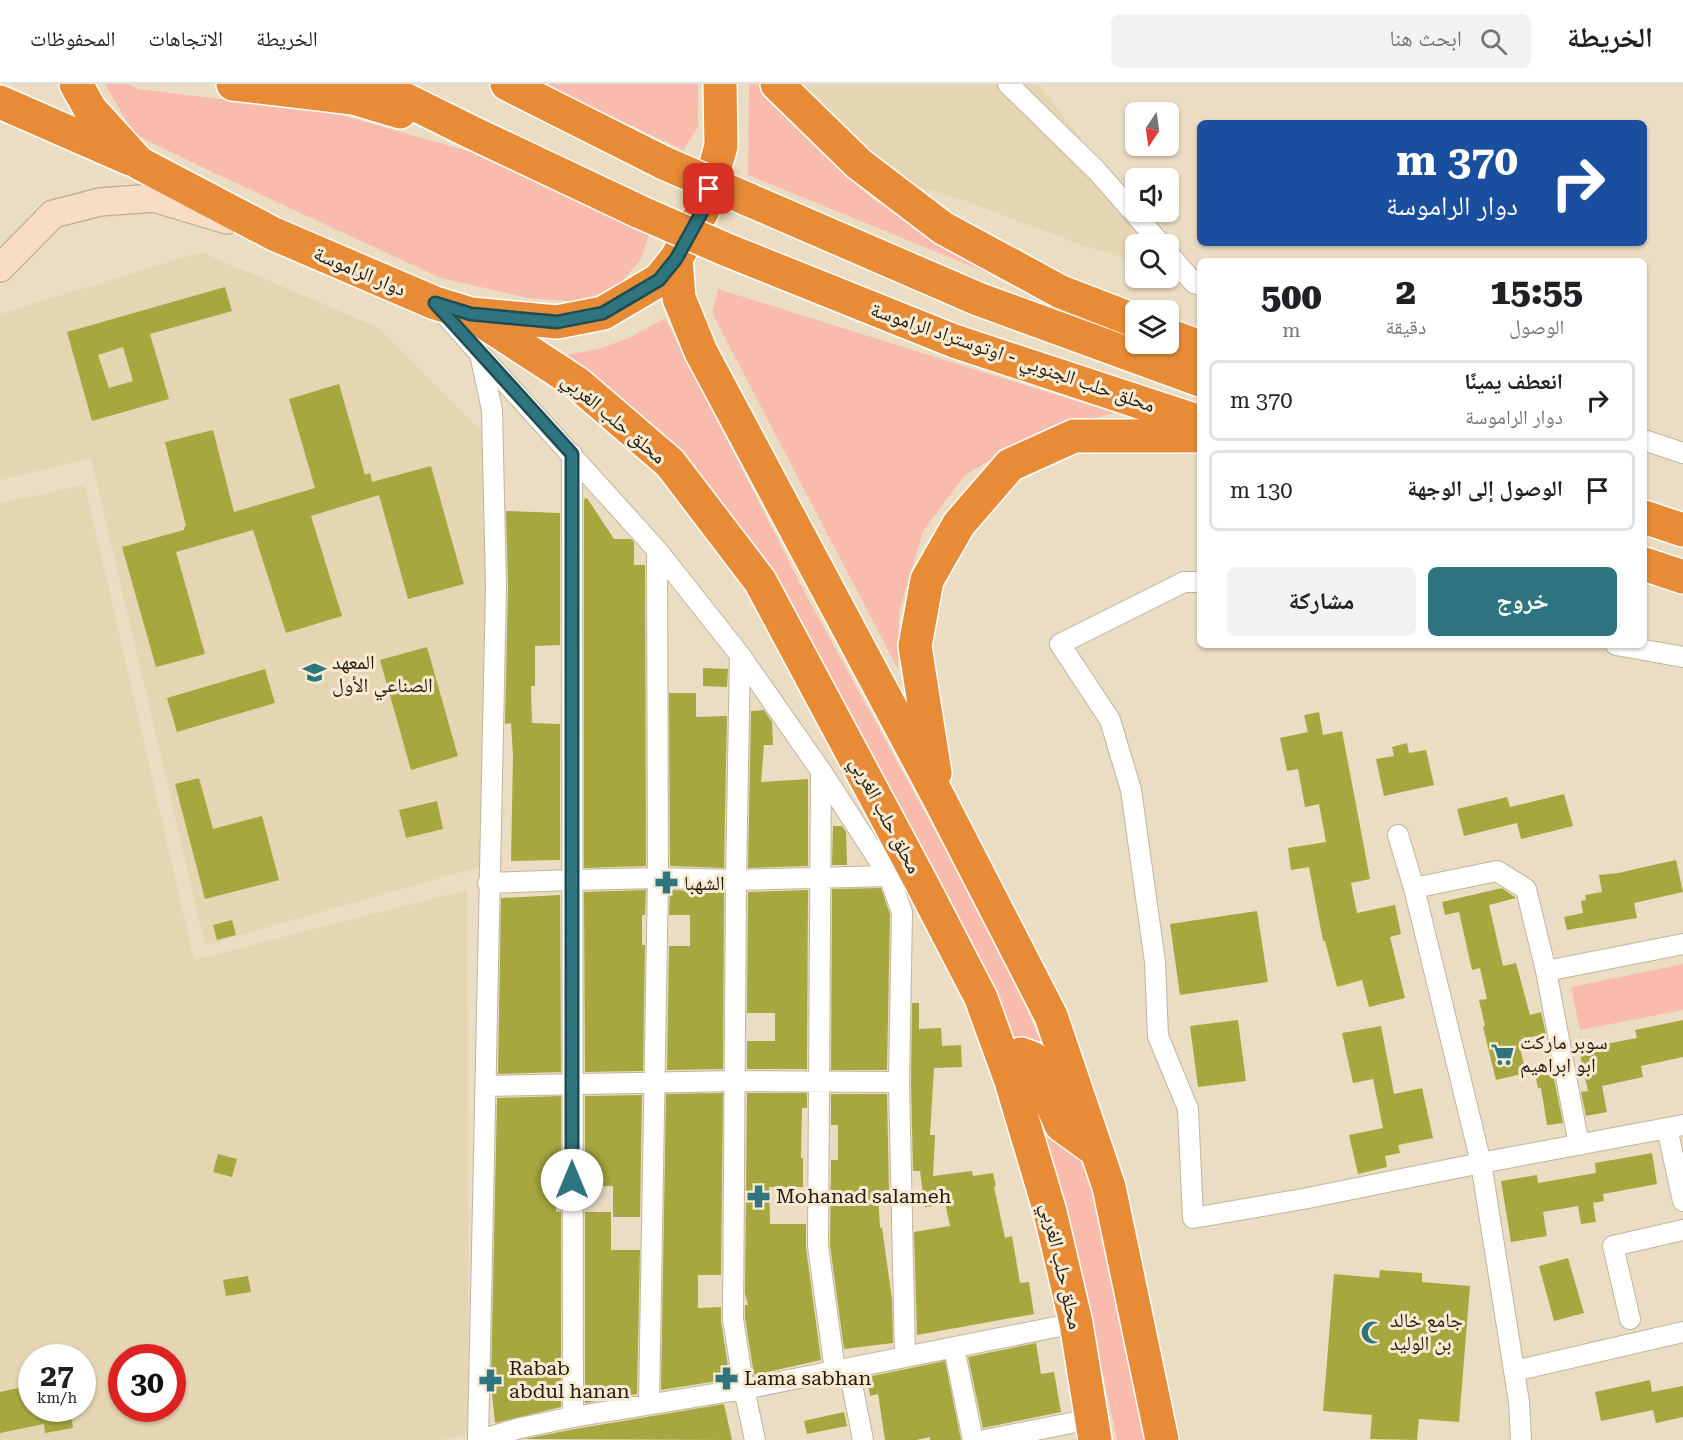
<!DOCTYPE html>
<html lang="ar">
<meta charset="utf-8">
<style>
:root{--surface:#fff;--page:#f2f2f2;--text:#202124;--muted:#757577;--line:#e0e0e0;--accent:#2e7580}
body{margin:0;font-family:"Roboto Serif","Noto Naskh Arabic",serif;background:var(--page);color:var(--text);direction:rtl;height:100vh;display:flex;flex-direction:column;font-size:22px;white-space:nowrap}
*{box-sizing:border-box;margin:0}
p{font-size:20px;color:var(--muted)}
.icon{flex:none;width:33px;height:33px;fill:none;stroke:currentColor;stroke-width:2;stroke-linecap:round;stroke-linejoin:round}
.map{position:relative;flex:1;overflow:hidden;direction:ltr}
.details{position:absolute;left:1197px;top:174px;width:450px;height:390px;display:flex;flex-direction:column;background:var(--surface);border-radius:9px;box-shadow:0 2px 4px #0004;direction:rtl}
.details>*{flex:none}
.top-card{position:absolute;left:1197px;top:36px;width:450px;height:126px;border-radius:9px;box-shadow:0 2px 4px #0004;direction:rtl;background:#1a4fa0;color:#fff;overflow:hidden}
.needle{width:39px;rotate:193deg}
.fabs{position:absolute;left:1125px;top:18px;display:grid;gap:12px}
.fabs a{display:grid;place-items:center;width:54px;height:54px;border-radius:9px;background:var(--surface);box-shadow:0 2px 4px #0004;font-size:30px}
.speed{position:absolute;left:18px;top:1260px;display:flex;gap:12px;font-size:30px;font-weight:700;text-align:center}
.speed>*{display:grid;place-content:center;width:78px;height:78px;border-radius:50%;background:var(--surface);box-shadow:0 2px 4px #0004;line-height:1}
.speed small{font-size:15px;font-weight:400}
.speed .limit{border:9px solid #d22;background:#fff;color:#111}
.pin{position:absolute;display:grid;place-items:center;width:51px;height:51px;color:#fff;margin:-26px;border-radius:12px;box-shadow:0 3px 9px #0006}
.me{position:absolute;width:66px;margin:-33px;rotate:0deg;stroke-linejoin:round;filter:drop-shadow(0 0 4px #0008)}
.turn{display:flex;align-items:center;gap:21px;height:126px;padding:0 30px;font-size:27px}
.turn .icon{width:78px;height:78px;stroke-width:2.5}
.turn b{display:block;font-size:42px;line-height:51px}
.eta{display:flex;justify-content:space-evenly;align-items:center;height:102px;text-align:center}
.eta b{font-size:36px;font-weight:800;line-height:42px}
.cta{display:flex;gap:12px;margin-top:auto;padding:12px 30px}
.cta a{flex:1;height:69px;border-radius:9px;background:var(--accent);color:#fff;font-size:24px;font-weight:800;line-height:69px;text-align:center}
.cta a+a{background:var(--page);color:var(--text)}
ul{padding:0;list-style:none}
li{display:flex;align-items:center;gap:18px;height:81px;margin:0 12px 9px;padding:0 18px;border:3px solid var(--line);border-radius:9px}
li div{flex:1}
li b{display:block;font-size:22px}
li em{font-style:normal}
header{display:flex;align-items:center;gap:36px;box-sizing:border-box;height:84px;padding:0 30px;background:var(--surface);border-bottom:2px solid var(--line)}
header strong{font-size:28px}
nav{display:flex;gap:33px;margin-inline-start:auto;font-size:21px}
.search{width:420px;height:54px;background:var(--page);display:flex;align-items:center;gap:15px;box-sizing:border-box;padding:0 21px;border-radius:9px;color:var(--muted);font-size:22px}
.map>svg:first-child{display:block}
.built{fill:#e6d5b3;fill-rule:evenodd}
.green{fill:#f9bbac}
.building{fill:#a7a73f;fill-rule:evenodd}
.lines{fill:none;stroke-linecap:round;stroke-linejoin:round}
.street-casing{stroke:#c1b49b;stroke-width:22}
.secondary-casing{stroke:#c1b49b;stroke-width:30}
.highway-casing{stroke:#fff;stroke-width:36}
.street{stroke:#fff;stroke-width:20}
.secondary{stroke:#f8dcc3;stroke-width:27}
.highway{stroke:#e78b36;stroke-width:33}
.highway-bridge-casing{stroke:#fff;stroke-width:36;stroke-linecap:butt}
.highway-bridge{stroke:#e78b36;stroke-width:33}
.route-casing{stroke:#1e4c53;stroke-width:15}
.route{stroke:#2e7580;stroke-width:10}
.labels{text-anchor:middle;dominant-baseline:central;stroke-width:6;stroke-linejoin:round;paint-order:stroke}
.street-label{font-size:20px;fill:#211c12;stroke:#f8ead0}
.poi-label{font-size:20px;fill:#211c12;stroke:#f8ead0;text-anchor:start}
</style>
<header>
<strong>الخريطة</strong>
<div class="search"><svg class="icon" aria-label="search" viewBox="0 0 24 24"><circle cx="10" cy="10" r="6"/><path d="M15 15l6 6"/></svg>ابحث هنا</div>
<nav><a>الخريطة</a><a>الاتجاهات</a><a>المحفوظات</a></nav>
</header>
<div class="map">
<svg width="1683" height="1356" viewBox="0 0 1683 1356">
<rect width="100%" height="100%" fill="#ebddc3"/>
<path class="built" d="M792 0H1039L1161 160H1136L1135 177 1082 161 960 115 889 93Z
M201 168 377 243 492 357 482 782 205 861 91 374 0 396V230Z
M85 401 194 876 467 806 469 1349 441 1356H0V419ZM32 1274H82V1324H32ZM122 1274H172V1324H122Z"/>
<path class="green" d="M105 0H128L138 5 334 29 475 69 649 150 641 175 620 200 581 218 528 214 441 194 210 87 134 50Z
M544 0H698V43L683 66Z
M749 0H760L874 116 949 160 1123 244 748 91Z
M718 205 1114 329 1038 348 965 391 923 447 899 528 898 585 712 229Z
M665 234 806 511 1007 879 1069 1025 1014 960 680 368 566 271 599 265 631 253Z
M1683 880V926L1580 946 1571 903Z
M1026 995 1085 1078 1110 1173 1148 1356H1117L1092 1239Z"/>
<path class="building" d="M225 203 232 227 150 250 169 315 92 337 67 248ZM123 263 133 297 109 304 98 271Z
M339 300 365 391 370 389 372 398 431 382 464 500 408 515 379 411 311 432 342 532 286 549 253 446 176 468 205 570 156 583 122 463 184 446V443L186 442 165 358 213 346 234 428 315 404 289 315Z
M587 414 614 455H631L634 458V481H645L646 782 584 784V415Z
M506 427 560 429V561L535 562V602H531L532 639 560 640V776L511 777 513 672 511 639 505 640 508 503Z
M427 563 458 672 411 686 380 576Z
M703 584 728 585 727 603 703 602Z
M265 585 275 619 177 648 167 614Z
M669 609H696V633L727 632 724 784 670 782Z
M764 626 772 638 773 661H764L761 698 808 695V782L748 784 751 627Z
M1319 628 1323 651 1342 647 1370 795 1351 799 1357 829 1395 821 1401 850 1390 853 1405 914 1369 923 1362 896 1337 903 1325 857H1323L1309 783 1291 786 1288 764 1326 758 1319 720 1305 723 1298 685 1287 687 1280 654 1308 648 1304 631Z
M1407 659 1409 669 1426 666 1434 701 1384 712 1376 675 1394 672 1392 663Z
M199 694 213 745 262 732 279 796 205 815 175 700Z
M1564 710 1573 742 1521 755 1517 739 1464 752 1457 725 1507 713 1510 723Z
M437 717 443 745 406 754 399 726Z
M833 742H842L846 748 847 781H832Z
M1676 776 1683 808 1634 819 1637 834 1567 846 1564 833 1583 829 1581 817 1586 816 1585 811 1602 808 1599 791 1618 789Z
M881 804 890 830 887 986H831L832 805Z
M1502 804 1516 814 1489 821 1503 882 1516 879 1530 931 1541 928 1546 950 1521 955V959L1519 960 1526 989 1496 996 1483 943 1485 942 1479 916 1487 915 1480 884 1472 886 1459 828 1445 831 1442 818Z
M646 806 645 831H642V861H645L643 987 585 988 584 808Z
M670 806 724 808 723 985 667 986 669 862H690V831H669Z
M808 806 807 985H747V957H775V929H747L748 808Z
M560 811 561 988 498 990 501 814Z
M1257 827 1268 898 1180 911 1170 840Z
M232 836 236 851 217 856 213 841Z
M912 919H919V945L941 944 942 962 961 961 962 983 934 984 930 1051H935L933 1092 972 1087 973 1092 993 1089 996 1102 994 1103 1005 1154 1012 1152 1020 1199 1029 1198 1034 1230 917 1251 914 1148 950 1142 943 1109 933 1111V1122L925 1123 920 1087H913L911 998Z
M1238 936 1246 997 1198 1003 1190 942Z
M1683 936V973L1641 982 1643 993 1602 1002 1607 1028 1586 1032 1581 1008 1588 1007 1579 965 1637 954 1635 946Z
M1381 942 1394 1010 1422 1004 1433 1054 1398 1061 1400 1069 1385 1072 1387 1083 1358 1090 1349 1051 1383 1044 1373 995 1353 999 1342 949Z
M1551 980 1563 1039 1547 1041 1541 1004H1538L1534 984Z
M723 1009 721 1191H698V1224L721 1223V1237L730 1295 661 1306 666 1010Z
M747 1009H807V1024H802L801 1074H803V1103H769L770 1137V1140H806V1164L821 1276 754 1291 745 1234V1221H748L745 1209Z
M831 1010H887L889 1108 878 1109 880 1144 882 1143 892 1216 893 1259 844 1265 830 1161 831 1076H838V1041H831Z
M642 1011 640 1133H613V1102H585V1012Z
M561 1012V1102H556V1128H561V1323L495 1339 491 1299 497 1014Z
M1652 1069 1657 1100 1603 1110 1604 1117 1593 1119 1596 1138 1581 1140 1578 1122 1543 1128 1547 1152 1511 1158 1501 1097 1537 1091 1538 1099 1596 1089 1595 1079Z
M218 1070 237 1075 232 1093 213 1088Z
M585 1128H611V1166H640L637 1310 585 1319Z
M1568 1174 1584 1229 1554 1237 1539 1182Z
M1380 1186 1422 1189V1198L1470 1202 1459 1338 1419 1335 1417 1356 1370 1355 1372 1331 1323 1327 1334 1190 1379 1194Z
M248 1192 251 1208 226 1212 223 1196Z
M1036 1259 1041 1290 1054 1288 1061 1328 983 1344 968 1273Z
M945 1277 961 1356H930V1353L916 1356H885L878 1310 870 1312 867 1293Z
M1650 1296 1652 1308 1683 1302V1333L1656 1339 1653 1326 1601 1337 1595 1308Z
M23 1303 28 1324H70L73 1344 45 1349 44 1340 0 1349V1308Z
M724 1320 732 1356 524 1355 575 1345Z
M844 1328 847 1342 807 1350 804 1337Z"/>
<g class="lines">
<defs>
<path id="street" d="M1008 0 1097 87 1161 160
M1168 169 1194 199 1200 201
M439 224 480 270 492 326 496 503 478 1356
M480 270 657 466 740 571 821 687 889 792 902 828 899 998 905 1271
M1644 356 1683 369
M572 370 573 1333
M1200 498H1184L1060 560 1110 636 1131 706 1155 878 1158 952 1188 1025 1193 1134 1303 1115 1481 1079 1683 1041
M1616 561 1683 573
M740 571 736 796 733 1235 744 1305 755 1356
M821 687 818 1162 835 1287
M1398 751 1414 804 1481 1079 1519 1318 1521 1356
M488 799 573 796 658 794 736 796 889 792 899 794
M1414 804 1497 787 1526 805 1546 887 1579 1061
M1546 887 1683 860
M486 1002 734 997 899 998
M1667 1044 1683 1117
M1630 1235 1613 1162 1683 1146
M954 1264 973 1356
M849 1285 863 1356
M1514 1287 1683 1248
M649 1319 658 794 657 466
M480 1356 520 1344 573 1333 744 1305 1076 1239
M985 1356 1091 1335"/>
<path id="secondary" d="M0 184 53 130 100 118 154 114 227 136"/>
<path id="highway" d="M76 0 90 25 139 79 274 150 435 219 471 230 557 238 603 229 659 196 676 175 703 126 721 62 720 0
M233 0 353 14 400 28
M374 0 473 49 640 128
M507 0 664 79
M777 0 859 80 943 144 1061 208 1136 237
M0 18 130 75
M747 115 978 215 1200 296
M727 166 954 257 1200 338
M676 175 679 214 701 268 939 714 1051 932 1109 1103 1162 1356
M471 230 577 299 670 379 760 497 921 798 981 914 1011 997 1050 1128 1076 1239 1095 1356
M1168 251 1200 263
M1644 433 1683 446
M1644 480 1683 493
M935 689 915 562 927 496 959 440 1010 381 1074 352H1200
M1011 997 1010 974 1021 970 1032 974 1061 1041 1097 1067"/>
</defs>
<use href="#street" class="street-casing"/>
<use href="#secondary" class="secondary-casing"/>
<use href="#highway" class="highway-casing"/>
<use href="#street" class="street"/>
<use href="#secondary" class="secondary"/>
<use href="#highway" class="highway"/>
<defs>
<path id="highway-bridge" d="M664 79 747 115
M640 128 727 166"/>
</defs>
<use href="#highway-bridge" class="highway-bridge-casing"/>
<use href="#highway-bridge" class="highway-bridge"/>
</g>
<g class="lines">
<defs>
<path id="route" d="M572 1096V370L435 219 471 230 557 238 603 229 659 196 676 175 703 126 709 105"/>
</defs>
<use href="#route" class="route-casing"/>
<use href="#route" class="route"/>
</g>
<defs>
<symbol id="university-bare" viewBox="-9 -9 18 18"><path d="M0-5L7-2L0 1L-7-2ZM-4 1L0 2.5L4 1V4Q0 6-4 4Z" fill="#2e7580" stroke="#f8ead0" stroke-width="2.5" paint-order="stroke"/></symbol>
<symbol id="pharmacy-bare" viewBox="-9 -9 18 18"><path d="M-2-6h4v4h4v4h-4v4h-4v-4h-4v-4h4Z" fill="#2e7580" stroke="#f8ead0" stroke-width="2.5" paint-order="stroke"/></symbol>
<symbol id="supermarket-bare" viewBox="-9 -9 18 18"><path d="M-6-5.5h2.5l.6 2H6L4.5 2H-2.5L-4.4-4H-6ZM-1.5 3.2a1.3 1.3 0 1 0 .1 0ZM3 3.2a1.3 1.3 0 1 0 .1 0Z" fill="#2e7580" stroke="#f8ead0" stroke-width="2.5" paint-order="stroke"/></symbol>
<symbol id="mosque-bare" viewBox="-9 -9 18 18"><path d="M3.5-4.9A6 6 0 1 0 3.5 4.9A5 5 0 1 1 3.5-4.9Z" fill="#2e7580" stroke="#f8ead0" stroke-width="2.5" paint-order="stroke"/></symbol>
</defs>
<g fill-rule="evenodd">
<use href="#university-bare" x="298" y="572" width="33" height="33"/>
<use href="#pharmacy-bare" x="650" y="782" width="33" height="33"/>
<use href="#supermarket-bare" x="1486" y="954" width="33" height="33"/>
<use href="#pharmacy-bare" x="742" y="1096" width="33" height="33"/>
<use href="#mosque-bare" x="1356" y="1232" width="33" height="33"/>
<use href="#pharmacy-bare" x="710" y="1278" width="33" height="33"/>
<use href="#pharmacy-bare" x="474" y="1280" width="33" height="33"/>
</g>
<g class="labels">
<g class="street-label">
<text transform="translate(360 187) rotate(23)">دوار الراموسة</text>
<text transform="translate(1013 273) rotate(19)">محلق حلب الجنوبي - اوتوستراد الراموسة</text>
<text transform="translate(614 334) rotate(40)">محلق حلب الغربي</text>
<text transform="translate(886 731) rotate(62)">محلق حلب الغربي</text>
<text transform="translate(1062 1182) rotate(77)">محلق حلب الغربي</text>
</g>
<g class="poi-label">
<text x="332" y="578">المعهد<tspan x="332" dy="23">الصناعي الأول</tspan></text>
<text x="684" y="799">الشهبا</text>
<text x="1520" y="958">سوبر ماركت<tspan x="1520" dy="23">ابو ابراهيم</tspan></text>
<text x="776" y="1112">Mohanad salameh</text>
<text x="1390" y="1236">جامع خالد<tspan x="1390" dy="23">بن الوليد</tspan></text>
<text x="509" y="1284">Rabab<tspan x="509" dy="23">abdul hanan</tspan></text>
<text x="744" y="1294">Lama sabhan</text>
</g>
</g>
</svg>
<div class="fabs">
<a><svg class="needle" viewBox="-14 -14 28 28"><path d="M0-13l5 13h-10z" fill="#e53935"/><path d="M0 13l5-13h-10z" fill="#757577"/></svg></a>
<a><svg class="icon" aria-label="sound" viewBox="0 0 24 24"><path d="M4 9h4l5-4v14l-5-4H4zM17 9q2 3 0 6"/></svg></a>
<a><svg class="icon" aria-label="search" viewBox="0 0 24 24"><circle cx="10" cy="10" r="6"/><path d="M15 15l6 6"/></svg></a>
<a><svg class="icon" aria-label="layers" viewBox="0 0 24 24"><path d="M12 4l9 5-9 5-9-5zM3 14l9 5 9-5"/></svg></a>
</div>
<div class="speed"><div>27<small>km/h</small></div><div class="limit">30</div></div>
<div class="pin" style="left:709px;top:105px;background:#d93025"><svg class="icon" aria-label="arrive" viewBox="0 0 24 24"><path d="M6 21V4h12l-3 4 3 4H6"/></svg></div>
<svg class="me" style="left:572px;top:1096px" viewBox="-20 -20 40 40"><circle r="19" fill="#fff"/><path d="M0-13L10 11 0 6-10 11z" fill="#2e7580"/></svg>
<div class="top-card">
<div class="turn"><svg class="icon" aria-label="right" viewBox="0 0 24 24"><path d="M7 20v-9h11M14 6l5 5-5 5"/></svg><div><b>370 m</b>دوار الراموسة</div></div>
</div>
<section class="details">
<div class="eta">
<div><b>15:55</b><p>الوصول</p></div>
<div><b>2</b><p>دقيقة</p></div>
<div><b>500</b><p>m</p></div>
</div>
<ul>
<li><svg class="icon" aria-label="right" viewBox="0 0 24 24"><path d="M7 20v-9h11M14 6l5 5-5 5"/></svg><div><b>انعطف يمينًا</b><p>دوار الراموسة</p></div><em>370 m</em></li>
<li><svg class="icon" aria-label="arrive" viewBox="0 0 24 24"><path d="M6 21V4h12l-3 4 3 4H6"/></svg><div><b>الوصول إلى الوجهة</b></div><em>130 m</em></li>
</ul>
<div class="cta"><a>خروج</a><a>مشاركة</a></div>
</section>
</div>
